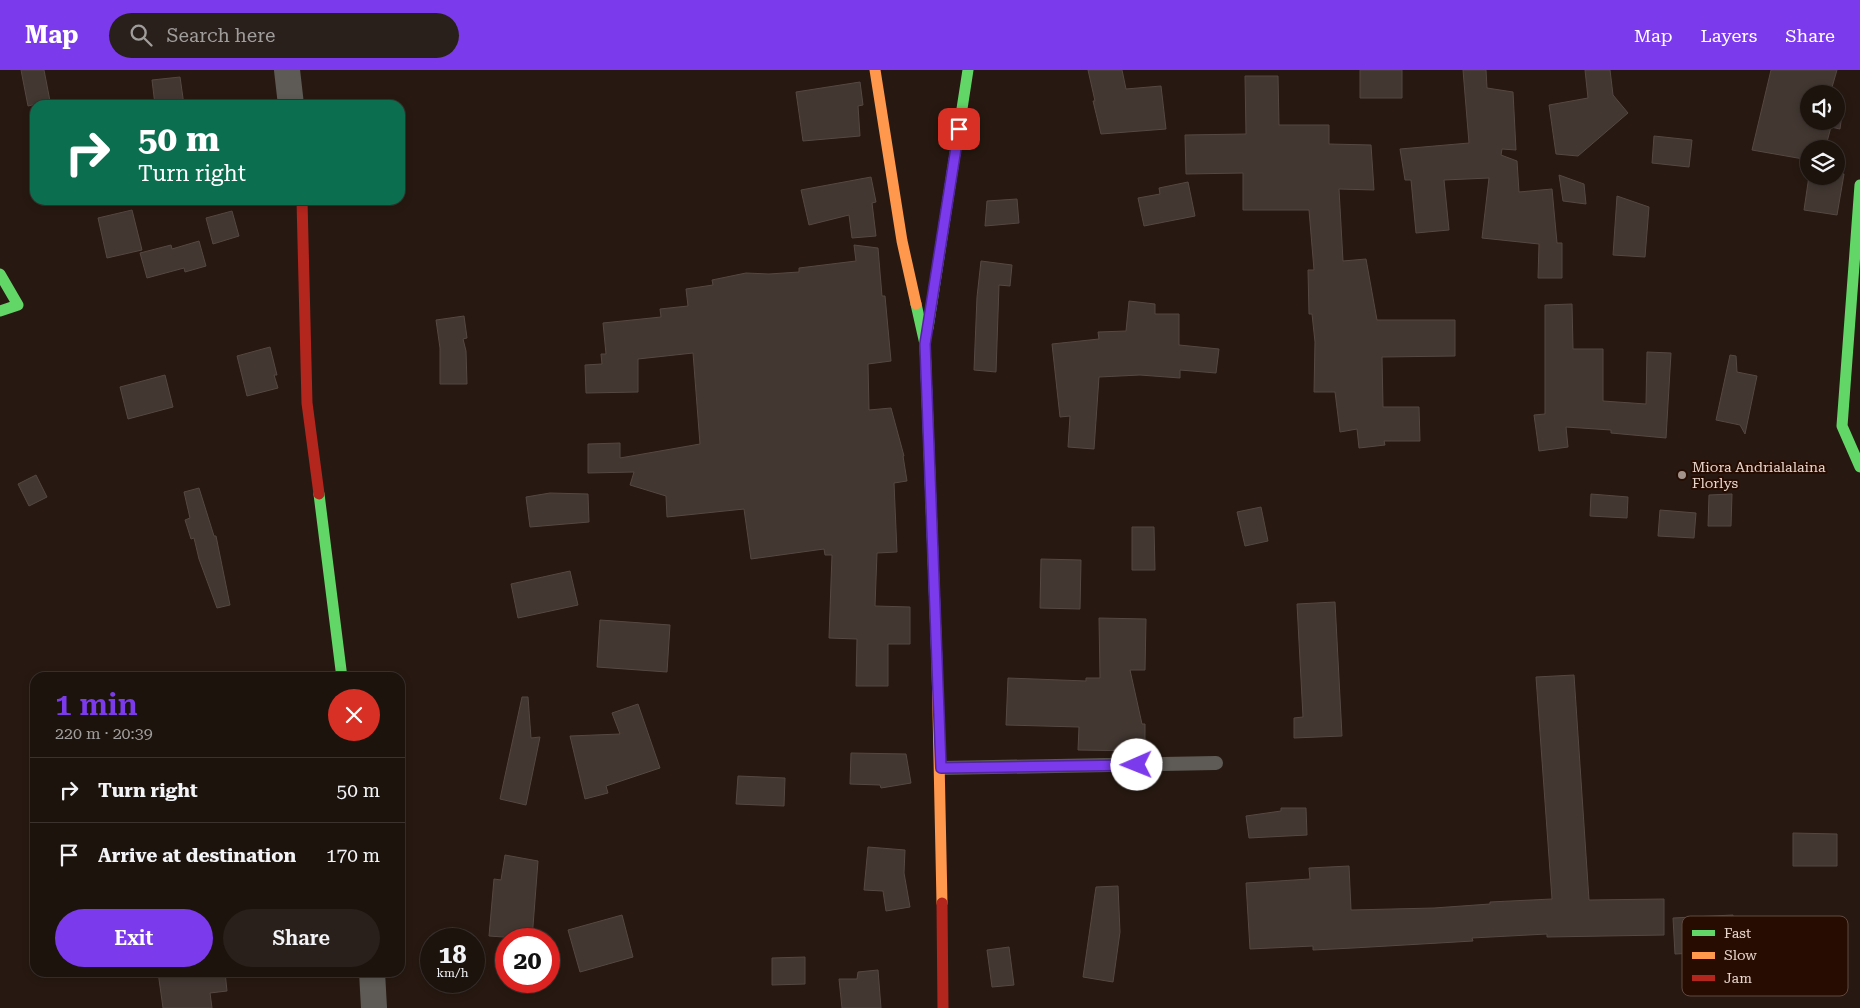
<!DOCTYPE html>
<meta charset="utf-8">
<style>
:root{--surface:#1d130d;--page:#2a201b;--text:#f1f3f6;--muted:#a09e9d;--line:#3b322e;--accent:#7c3aed}
body{margin:0;font-family:"Roboto Serif",serif;background:var(--page);color:var(--text);height:100vh;display:flex;flex-direction:column;font-size:19px;white-space:nowrap}
*{box-sizing:border-box;margin:0}
p{font-size:16px;color:var(--muted)}
.icon{flex:none;width:28px;height:28px;fill:none;stroke:currentColor;stroke-width:2;stroke-linecap:round;stroke-linejoin:round}
.map{position:relative;flex:1;overflow:hidden}
.panel{position:absolute;left:30px;top:602px;width:375px;height:305px;display:flex;flex-direction:column;background:var(--surface);border-radius:15px;box-shadow:0 2px 8px #0003,0 0 0 1px var(--line)}
.panel>*{flex:none}
.hud{position:absolute;left:30px;top:30px;width:375px;height:105px;border-radius:15px;box-shadow:0 2px 8px #0003,0 0 0 1px var(--line);background:#0b6e4f;color:#fff;overflow:hidden}
.tools{position:absolute;left:1800px;top:15px;display:grid;gap:10px}
.tools a{display:grid;place-items:center;width:45px;height:45px;border-radius:50%;background:var(--surface);box-shadow:0 2px 8px #0003,0 0 0 1px var(--line);font-size:25px}
.speed{position:absolute;left:420px;top:858px;display:flex;gap:10px;font-size:25px;font-weight:700;text-align:center}
.speed>*{display:grid;place-content:center;width:65px;height:65px;border-radius:50%;background:var(--surface);box-shadow:0 2px 8px #0003,0 0 0 1px var(--line);line-height:1}
.speed small{font-size:12px;font-weight:400}
.speed .limit{border:8px solid #d22;background:#fff;color:#111}
.pin{position:absolute;display:grid;place-items:center;width:42px;height:42px;color:#fff;margin:-21px;border-radius:10px;box-shadow:0 2px 8px #0006}
.me{position:absolute;width:55px;margin:-28px;rotate:269deg;stroke-linejoin:round;filter:drop-shadow(0 0 4px #0008)}
.turn{display:flex;align-items:center;gap:18px;height:105px;padding:0 25px;font-size:22px}
.turn .icon{width:65px;height:65px;stroke-width:2.5}
.turn b{display:block;font-size:35px;line-height:42px}
.round{display:grid;place-items:center;flex:none;width:52px;height:52px;border-radius:26px;background:var(--page)}
.summary{display:flex;align-items:center;justify-content:space-between;height:85px;padding:0 25px}
h1{font-size:30px;font-weight:600;line-height:38px;color:var(--accent)}
.action{display:flex;gap:10px;margin-top:auto;padding:10px 25px}
.action a{flex:1;height:58px;border-radius:30px;background:var(--accent);color:#fff;font-size:20px;font-weight:600;line-height:58px;text-align:center}
.action a+a{background:var(--page);color:var(--text)}
ul{padding:0;list-style:none}
li{display:flex;align-items:center;gap:15px;height:65px;padding:0 25px;border-top:1px solid var(--line)}
li div{flex:1}
li b{display:block;font-size:19px}
li em{font-style:normal}
header{display:flex;align-items:center;gap:30px;box-sizing:border-box;height:70px;padding:0 25px;background:var(--accent);color:#fff}
header strong{font-size:24px}
nav{display:flex;gap:28px;margin-inline-start:auto;font-size:18px}
.search{width:350px;height:45px;background:var(--page);display:flex;align-items:center;gap:12px;box-sizing:border-box;padding:0 18px;border-radius:28px;color:var(--muted);font-size:19px}
.map>svg:first-child{display:block}
.building{fill:#423731;stroke:#554742}
.lines{fill:none;stroke-linecap:round;stroke-linejoin:round}
.lane{stroke:#5e5a55;stroke-width:14}
.street{stroke:#5e5a55;stroke-width:26}
.fast{stroke:#63d668;stroke-width:11}
.slow{stroke:#ff974d;stroke-width:11}
.jam{stroke:#b3261e;stroke-width:11}
.route-casing{stroke:#51269a;stroke-width:12}
.route{stroke:#7c3aed;stroke-width:9}
.poi-dot{fill:#a4938b;stroke:#260c01;stroke-width:2}
.labels{text-anchor:middle;dominant-baseline:central;stroke-width:4;stroke-linejoin:round;paint-order:stroke}
.poi-label{font-size:14px;fill:#e8d5cc;stroke:#260c01;text-anchor:start}
.key{fill:#260c01;stroke:#60483e;stroke-width:1}
.key-label{font-size:14px;fill:#e8d5cc}
</style>
<header>
<strong>Map</strong>
<div class="search"><svg class="icon" aria-label="search" viewBox="0 0 24 24"><circle cx="10" cy="10" r="6"/><path d="M15 15l6 6"/></svg>Search here</div>
<nav><a>Map</a><a>Layers</a><a>Share</a></nav>
</header>
<div class="map">
<svg width="1860" height="938" viewBox="0 0 1860 938">
<rect width="100%" height="100%" fill="#271911"/>
<path class="building" d="M21 0H44L50 31 28 36Z
M1088 0H1122L1126 19 1161 16 1166 59 1101 64 1093 31H1095Z
M1360 0H1402V28H1360Z
M1463 0H1486L1487 18 1513 22 1516 80 1502 79 1501 85 1517 91 1519 122 1552 119 1557 173H1562V208H1538L1539 174 1482 168 1489 108 1444 110 1449 160 1416 163 1411 110H1405L1400 79 1469 73Z
M1585 0H1610L1613 25 1628 43 1578 86 1556 84 1549 35 1588 28Z
M1771 0H1837L1830 24H1809V51H1836V35L1843 37 1840 59 1831 57 1825 79H1809V90L1752 80Z
M1245 6H1278L1279 55H1329V74L1371 75 1374 120 1339 119 1343 191 1366 189 1377 250H1455V286L1382 287 1383 337H1419L1420 371H1384L1385 375 1359 378 1357 359 1340 362 1335 322H1314L1315 272 1312 244H1309L1308 200H1314L1309 140H1243V103L1186 104 1185 65 1246 64Z
M180 7 184 35H155L152 10Z
M860 12 863 35 858 36 860 66 803 71 796 22Z
M1654 66 1692 70 1689 97 1652 93Z
M1836 102 1844 104 1837 145 1804 140 1809 106H1836Z
M1559 105 1584 114 1586 134 1563 131Z
M871 107 876 132 872 133 876 166 852 168 849 145 809 155 801 120Z
M1188 112 1195 146 1144 156 1138 128 1160 124 1159 118Z
M1617 126 1649 137 1645 187 1613 185Z
M1017 129 1019 153 985 156 987 131Z
M132 140 142 180 107 188 98 148Z
M232 141 239 166 213 174 206 148Z
M199 171 206 196 185 202 184 198 147 208 140 183 171 175 172 179Z
M854 175 878 178 882 226H885L891 291 868 294 869 340 891 338 904 386H903L907 411 894 413 897 482 877 483 875 536 910 537V574H888V616H856L857 569 829 568 832 485H825L824 479 751 489 744 439 667 447 666 426 630 415 634 402 588 403V374L620 373V388L700 374 693 283 638 289V322L586 323 585 295 602 294 601 284H606L603 253 661 247 660 239 688 236 686 219 713 215 712 210 746 203 769 204 799 202V198L856 191Z
M981 191 1012 195 1010 216 999 215 996 302 974 300 977 227Z
M1129 231 1155 234V244H1179V275L1219 279 1216 303 1180 300V308L1140 305 1099 307 1094 379 1068 377 1070 346 1060 347 1052 274 1099 269 1098 262 1126 261Z
M1572 234 1573 279H1603V331L1646 334 1647 282 1671 283 1666 368 1611 363V360L1566 357 1568 377 1539 381 1534 345 1545 344V235Z
M464 246 467 268 463 269 466 281 467 314H440V278L436 250Z
M270 277 277 305H274L278 318 247 326 237 286Z
M1730 285 1736 286 1737 302 1757 306 1745 364 1740 355 1716 350Z
M165 305 173 337 128 349 120 317Z
M36 405 47 427 29 436 18 414Z
M199 418 214 466H216L230 535 217 538 199 489 194 468 191 469 185 450 190 448 184 422Z
M550 423 588 424 589 452 530 457 526 427Z
M1591 424 1628 427 1627 448 1590 446Z
M1732 424 1731 456H1708L1709 425Z
M1261 437 1268 471 1245 476 1237 442Z
M1660 440 1696 443 1694 468 1658 466Z
M1132 457H1154L1155 500H1132Z
M1041 489 1081 490 1080 539 1040 538Z
M570 501 578 535 518 548 511 514Z
M1335 532 1342 666 1294 668V648L1303 647 1297 534Z
M1099 548 1146 549 1145 600H1130L1142 654H1145V681L1078 680 1079 657 1006 655 1008 608 1086 611V608H1100Z
M600 550 670 555 667 602 597 597Z
M1574 605 1589 830 1664 829V865L1547 867V864L1472 868 1473 871 1353 878 1313 880V876L1250 879 1246 813 1310 809 1309 798 1349 796 1351 840 1434 838 1490 834V832L1552 829 1536 607Z
M522 627H528L531 668 540 667 526 735 500 729Z
M638 634 660 698 606 716 608 723 585 729 570 666 620 664 612 643Z
M851 683 906 684 911 713 881 718 880 715 850 714Z
M738 706 785 708 784 736 736 734Z
M1281 738H1306L1307 765 1249 768 1246 746 1281 741Z
M1793 763 1837 764V796H1793Z
M868 777 905 780 904 803 910 837 886 841 883 821 864 820Z
M505 785 538 791 532 869 489 866 494 809 501 810Z
M1118 816 1120 862 1113 912 1083 907 1096 817Z
M622 845 633 887 580 902 568 860Z
M1733 845 1735 881 1675 884 1673 848Z
M1009 877 1014 915 992 917 987 880Z
M805 887V914L772 915V888Z
M878 900 881 938H842L839 909H857L858 902Z
M158 902H225L227 921 210 923 212 938H163Z"/>
<g class="lines">
<path class="lane" d="M941 698 1216 693"/>
<path class="street" d="M287 0 291 35
M372 902 374 938"/>
<path class="fast" d="M1860 115 1842 356 1860 397
M0 204 18 235 0 241
M916 234 925 274 937 593
M928 258 968 0
M319 424 342 608"/>
<path class="slow" d="M875 0 902 171 916 234
M937 593 942 833"/>
<path class="jam" d="M302 130 307 333 319 424
M942 833 943 938"/>
</g>
<g class="lines">
<defs>
<path id="route" d="M959 59 925 274 941 698 1137 695"/>
</defs>
<use href="#route" class="route-casing"/>
<use href="#route" class="route"/>
</g>
<circle class="poi-dot" cx="1682" cy="405" r="5"/>
<g class="labels">
<g class="poi-label">
<text x="1692" y="397">Miora Andrialalaina<tspan x="1692" dy="16">Florlys</tspan></text>
</g>
</g>
<rect x="1682" y="846" width="166" height="80" rx="8" class="key"/>
<rect x="1692" y="860" width="23" height="6" fill="#63d668"/>
<rect x="1692" y="882" width="23" height="7" fill="#ff974d"/>
<rect x="1692" y="905" width="23" height="6" fill="#b3261e"/>
<g class="key-label">
<text x="1724" y="868">Fast</text>
<text x="1724" y="890">Slow</text>
<text x="1724" y="913">Jam</text>
</g>
</svg>
<div class="tools">
<a><svg class="icon" aria-label="sound" viewBox="0 0 24 24"><path d="M4 9h4l5-4v14l-5-4H4zM17 9q2 3 0 6"/></svg></a>
<a><svg class="icon" aria-label="layers" viewBox="0 0 24 24"><path d="M12 4l9 5-9 5-9-5zM3 14l9 5 9-5"/></svg></a>
</div>
<div class="speed"><div>18<small>km/h</small></div><div class="limit">20</div></div>
<div class="pin" style="left:959px;top:59px;background:#d93025"><svg class="icon" aria-label="arrive" viewBox="0 0 24 24"><path d="M6 21V4h12l-3 4 3 4H6"/></svg></div>
<svg class="me" style="left:1137px;top:695px" viewBox="-20 -20 40 40"><circle r="19" fill="#fff"/><path d="M0-13L10 11 0 6-10 11z" fill="#7c3aed"/></svg>
<div class="hud">
<div class="turn"><svg class="icon" aria-label="right" viewBox="0 0 24 24"><path d="M7 20v-9h11M14 6l5 5-5 5"/></svg><div><b>50 m</b>Turn right</div></div>
</div>
<section class="panel">
<div class="summary"><div><h1>1 min</h1><p>220 m · 20:39</p></div><a class="round" style="background:#d93025;color:#fff"><svg class="icon" aria-label="close" viewBox="0 0 24 24"><path d="M6 6l12 12M18 6L6 18"/></svg></a></div>
<ul>
<li><svg class="icon" aria-label="right" viewBox="0 0 24 24"><path d="M7 20v-9h11M14 6l5 5-5 5"/></svg><div><b>Turn right</b></div><em>50 m</em></li>
<li><svg class="icon" aria-label="arrive" viewBox="0 0 24 24"><path d="M6 21V4h12l-3 4 3 4H6"/></svg><div><b>Arrive at destination</b></div><em>170 m</em></li>
</ul>
<div class="action"><a>Exit</a><a>Share</a></div>
</section>
</div>
